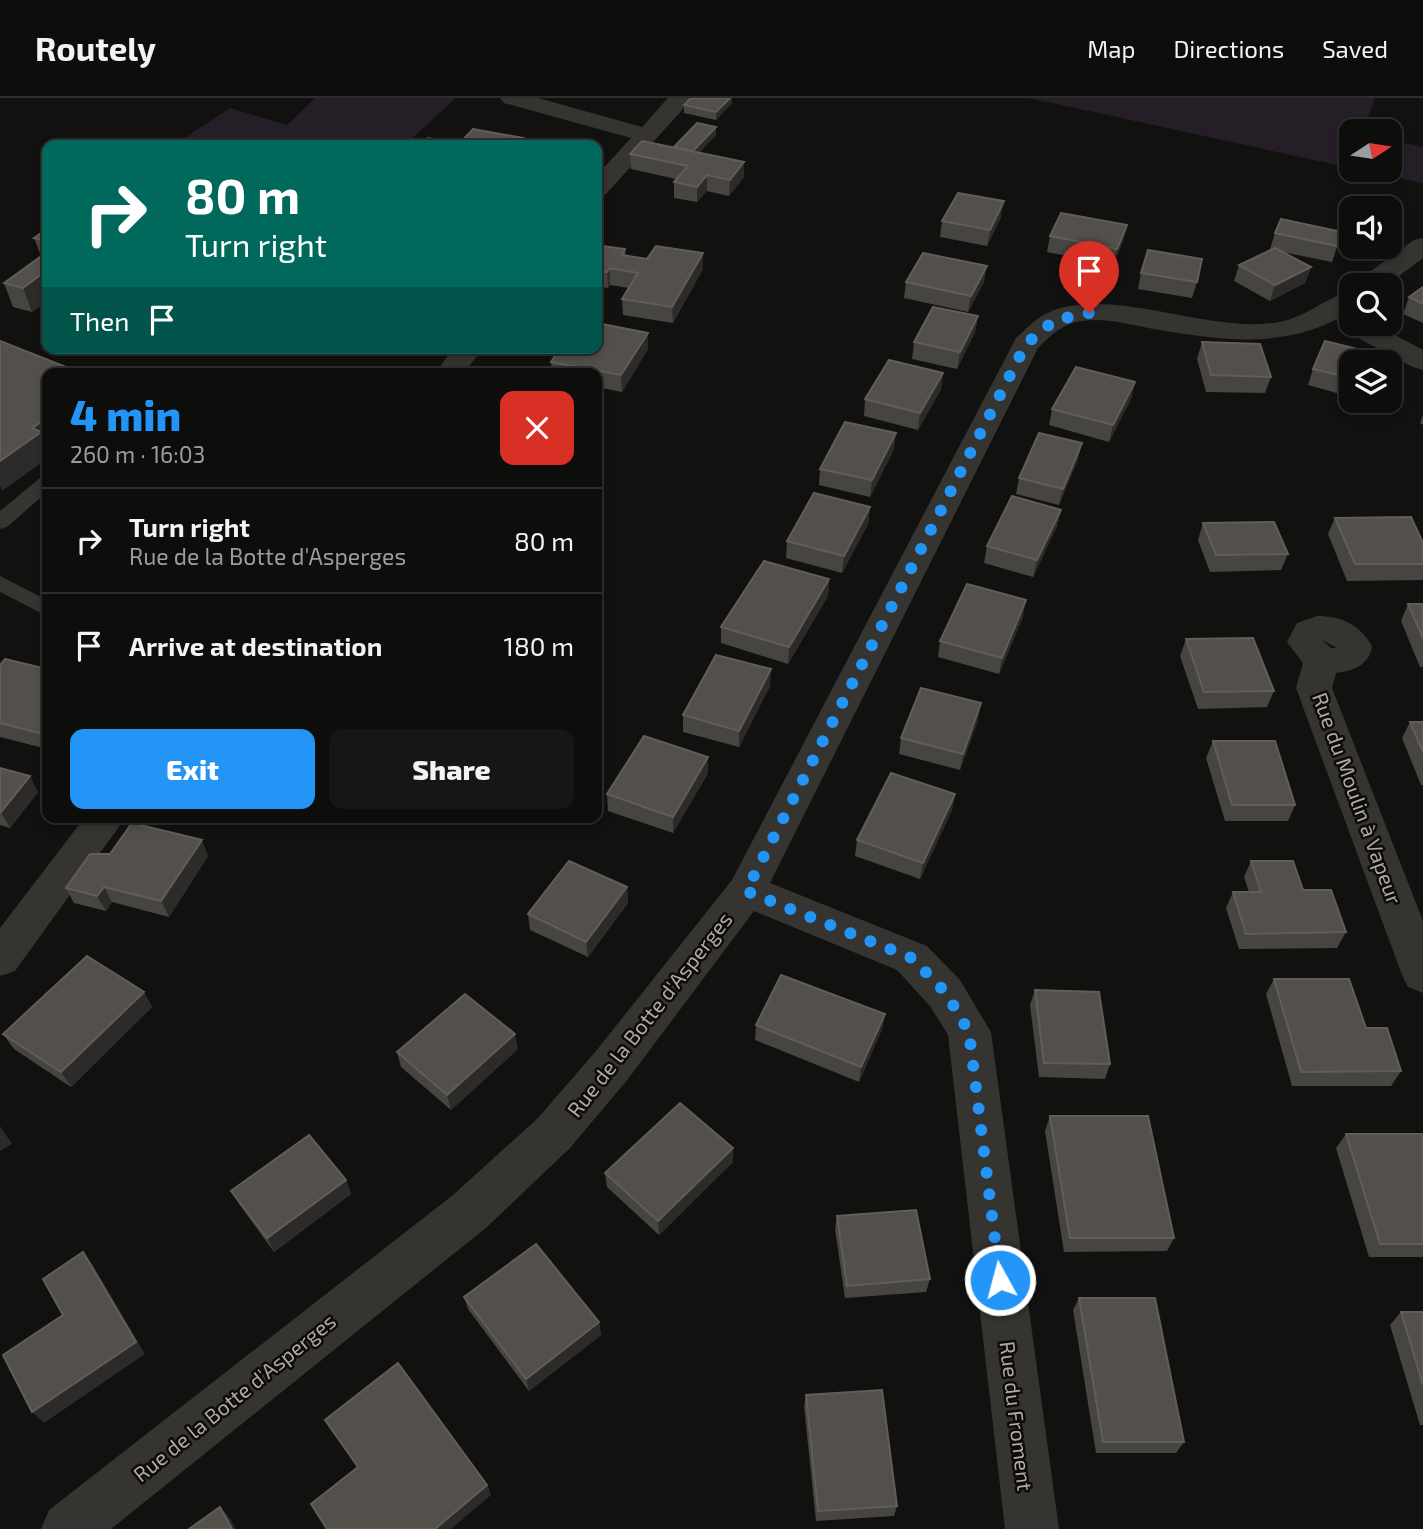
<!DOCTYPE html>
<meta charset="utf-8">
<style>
:root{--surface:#0d0d0c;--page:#161615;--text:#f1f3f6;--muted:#9a9c9d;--line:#2d2d2d;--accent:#2295f7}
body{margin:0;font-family:"Exo 2",sans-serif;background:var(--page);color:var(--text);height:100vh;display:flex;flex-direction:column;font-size:26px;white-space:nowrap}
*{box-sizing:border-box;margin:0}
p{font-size:23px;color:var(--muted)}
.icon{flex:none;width:38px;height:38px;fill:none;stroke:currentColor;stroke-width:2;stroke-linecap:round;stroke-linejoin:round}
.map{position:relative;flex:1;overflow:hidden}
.details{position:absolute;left:42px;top:270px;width:560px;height:455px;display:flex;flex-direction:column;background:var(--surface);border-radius:14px;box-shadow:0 4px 10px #0003,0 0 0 2px var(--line)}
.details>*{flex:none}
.banner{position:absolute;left:42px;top:42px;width:560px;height:214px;border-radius:14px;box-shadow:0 4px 10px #0003,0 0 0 2px var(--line);background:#00695c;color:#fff;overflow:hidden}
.needle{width:46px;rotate:78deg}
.controls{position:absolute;left:1339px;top:21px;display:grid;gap:14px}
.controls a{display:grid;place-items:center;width:63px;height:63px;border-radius:14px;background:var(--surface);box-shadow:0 4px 10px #0003,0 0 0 2px var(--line);font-size:35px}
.pin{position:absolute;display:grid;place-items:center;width:60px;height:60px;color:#fff;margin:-72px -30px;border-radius:50% 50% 50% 0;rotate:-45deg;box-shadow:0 0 7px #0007}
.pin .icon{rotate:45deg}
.me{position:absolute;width:77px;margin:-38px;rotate:353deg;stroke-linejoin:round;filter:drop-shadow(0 0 5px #0008)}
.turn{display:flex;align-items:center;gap:24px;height:147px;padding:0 28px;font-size:32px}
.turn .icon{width:91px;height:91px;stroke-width:2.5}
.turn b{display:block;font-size:49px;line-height:60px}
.then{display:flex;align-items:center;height:66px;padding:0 28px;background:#0003;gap:14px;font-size:26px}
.round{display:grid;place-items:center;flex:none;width:74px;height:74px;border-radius:14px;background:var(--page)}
.head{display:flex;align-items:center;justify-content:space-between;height:119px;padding:0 28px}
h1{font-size:42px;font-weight:800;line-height:52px;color:var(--accent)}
.action{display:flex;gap:14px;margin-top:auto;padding:14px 28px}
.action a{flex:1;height:80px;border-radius:14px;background:var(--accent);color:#fff;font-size:28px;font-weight:800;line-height:80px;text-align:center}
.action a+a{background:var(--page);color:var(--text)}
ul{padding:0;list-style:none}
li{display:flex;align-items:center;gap:21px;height:105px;padding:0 28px;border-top:2px solid var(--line)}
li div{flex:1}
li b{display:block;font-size:26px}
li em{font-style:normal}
header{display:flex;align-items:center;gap:42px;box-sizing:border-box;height:98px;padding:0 35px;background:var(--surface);border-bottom:2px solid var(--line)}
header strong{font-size:33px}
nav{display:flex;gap:38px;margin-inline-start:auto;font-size:24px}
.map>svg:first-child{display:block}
.green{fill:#261e26}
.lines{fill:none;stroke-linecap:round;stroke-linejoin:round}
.service{fill:#363431;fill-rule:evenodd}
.minor{fill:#363431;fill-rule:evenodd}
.wall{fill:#474541}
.shaded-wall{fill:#2d2b29}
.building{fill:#534f4b;stroke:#625d59;stroke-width:2}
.route{stroke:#2295f7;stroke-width:12;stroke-dasharray:0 21.6}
.labels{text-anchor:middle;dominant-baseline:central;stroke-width:5;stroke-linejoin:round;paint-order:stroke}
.street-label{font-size:21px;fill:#b3a9a0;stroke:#0c0c0b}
</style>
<header>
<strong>Routely</strong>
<nav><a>Map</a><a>Directions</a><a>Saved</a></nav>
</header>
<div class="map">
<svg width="1423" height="1431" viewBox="0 0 1423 1431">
<rect width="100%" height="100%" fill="#111110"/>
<path class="green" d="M315 0H456L405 47H173L230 10 287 27Z
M1029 0H1375L1363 33H1351V70Z
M1390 42 1423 49V85L1361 72H1390Z"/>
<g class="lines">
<path class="service" d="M47 378V394L7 429 0 431V413L40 380Z
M0 478 47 502V518L0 494Z"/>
<path class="minor" d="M500 0H538L642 29 668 0H693L606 96 597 99V77L631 40 504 5Z
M1423 140V160L1387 187H1357L1360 181 1414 142Z
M1351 193V213C1287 254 1218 242 1148 230 1124 225 1097 218 1073 225 1059 229 1048 240 1038 250L770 785 927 848 960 882 991 934 1059 1431H1005L948 937 930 908 897 872 754 813 628 981 570 1050 487 1129 111 1431H41L49 1412 453 1097 538 1020 596 953 732 782 1016 240C1025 232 1034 222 1045 216 1107 186 1202 234 1273 225 1306 221 1323 200 1351 193Z
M1351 218V226H1374L1423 252V272L1413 269 1343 232 1339 226 1343 220Z
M454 250H483L464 275H435Z
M1317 518C1342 518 1360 527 1372 548 1370 567 1353 573 1336 575L1332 590 1423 823V895L1408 889 1402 877 1296 590 1303 565 1287 544 1297 525ZM1322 542 1337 550H1331Z
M85 719H126L15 873 0 878V830Z"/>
</g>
<path class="wall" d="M732 5 716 22 684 15V7Z
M716 37 699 55 744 79 729 98 707 93 697 104 674 100V84L676 81 631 71 630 56 674 49Z
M1001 119 987 148 940 139 942 123Z
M1127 127 1123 143 1113 167 1047 154 1050 138Z
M47 131V203L32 214 13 209 4 185 41 158 34 140Z
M1342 134 1332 164 1282 154 1311 169 1305 185 1270 203 1234 183 1239 167 1272 152 1270 151 1275 135Z
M625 151 626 158 703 171 673 225 623 217 622 201 629 190 610 187 608 190 597 188V155Z
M1141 175 1197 184 1192 200 1138 191Z
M906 184H984L968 214 904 200Z
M1423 189V225L1403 216 1409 199Z
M978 218 975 234 957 271 912 261 914 244Z
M1202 244 1271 279 1265 295 1206 294 1197 261Z
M648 251 622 294 597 289V275H552L551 264Z
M1351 264V299L1308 287 1313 271Z
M943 275 941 291 918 332 864 318 865 301Z
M1135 284 1131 301 1109 344 1049 327 1052 311Z
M1367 303H1381L1380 306Z
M1423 317V327L1420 325Z
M894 351 870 399 819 387 820 371Z
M1078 361 1059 407 1016 396 1019 380Z
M870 409 868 426 842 475 786 460 787 443Z
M1061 412 1057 428 1033 479 984 465 987 448Z
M1335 420 1423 445V482L1347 483 1328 436Z
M1203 425 1288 456 1281 472 1210 474 1198 442Z
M829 481 828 498 788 566 721 545V529Z
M1408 506H1423V569H1420L1401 523Z
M1023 519 999 576 938 559 940 543Z
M1186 541 1274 593 1267 609 1198 611 1180 558Z
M0 567 47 571V651L0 639Z
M770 588 739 649 683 634V617Z
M978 622 960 672 899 656 901 640Z
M1410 624H1423V687H1421L1402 640Z
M1213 643 1295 707 1288 723H1225L1206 660Z
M0 670 38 694 10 730 0 727Z
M708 675 673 735 608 713 607 696Z
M955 696 952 712 920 781 855 758 857 742Z
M110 756 208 758 169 819 112 804 106 813 74 805 66 790Z
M1251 763 1303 792 1346 834 1337 850 1239 851 1226 810 1233 794H1249L1244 779Z
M627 789 628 805 588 859 530 832 528 816Z
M1274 881 1401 973 1391 988H1292L1266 896Z
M1035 892 1110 966 1105 981 1039 979 1030 907Z
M144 894 152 909 71 989 14 951 3 936Z
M885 916 882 931 859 984 755 942 756 927Z
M518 951 451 1012 401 969 397 954Z
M1050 1018 1174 1140 1167 1153 1064 1154 1045 1033Z
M1346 1036H1423V1159H1369L1336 1050Z
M733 1050V1064L659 1137 607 1089 605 1075Z
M346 1082 351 1096 274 1154 239 1106 231 1093Z
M837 1118 930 1181 926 1194 845 1200 835 1131Z
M464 1199 599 1224 601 1237 529 1293 468 1211Z
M1079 1200 1184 1344 1176 1355H1096L1073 1212Z
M1401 1214H1423V1327H1420L1390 1227Z
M806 1297 897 1408 894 1418 816 1423 804 1308Z
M325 1322 487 1387 491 1397 357 1369Z"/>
<path class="shaded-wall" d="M730 0H732V5L716 22V14Z
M716 29V37L687 68V60Z
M523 40V47H516Z
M744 64V79L729 98 730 82Z
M707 77V93L697 104V89Z
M1004 103 1001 119 987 148 990 132Z
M1127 127 1123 143 1113 167 1117 151Z
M703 155V171L673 225 672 209Z
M987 168 984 184 968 214 971 198Z
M1311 169 1305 185 1270 203 1275 187Z
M609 170 610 187 608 190 607 174Z
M47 172V203L32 214 23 190Z
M978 218 975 234 957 271 960 254Z
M648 235V251L622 294 621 277Z
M943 275 941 291 918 332 920 315Z
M1135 284 1131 301 1109 344 1113 327Z
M47 320V361L2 393 0 388V363L32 330Z
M896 335 894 351 870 399 872 382Z
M1082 345 1078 361 1059 407 1063 391Z
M870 409 868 426 842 475 844 458Z
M1061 412 1057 428 1033 479 1037 462Z
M829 481 828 498 788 566 789 549Z
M1026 502 1023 519 999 576 1002 560Z
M771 571 770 588 739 649V633Z
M981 605 978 622 960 672 963 656Z
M708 659V675L673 735V719Z
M30 678 38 694 10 730 1 714Z
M955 696 952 712 920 781 923 765Z
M202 742 208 758 169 819 161 803Z
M104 789 112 804 106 813 97 798Z
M627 789 628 805 588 859 586 844Z
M144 894 152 909 71 989 61 974Z
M885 916 882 931 859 984 861 969Z
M515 936 518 951 451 1012 447 997Z
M0 1028 12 1046 0 1053Z
M733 1050V1064L659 1137 658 1123Z
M346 1082 351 1096 274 1154 267 1140Z
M83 1154 93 1167 145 1256 44 1325 32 1314Z
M599 1224 601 1237 529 1293 526 1281Z
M487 1387 491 1397 451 1431H435Z
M220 1409 229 1419 236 1431H232Z"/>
<path class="building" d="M691 0H730L716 14 684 7Z
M697 25 716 29 693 53 674 49Z
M473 31 523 40 516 47H421L428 40 459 46Z
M642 43 744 64 730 82 707 77 697 89 674 84 688 68 630 56Z
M958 95 1004 103 990 132 942 123Z
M1061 115 1127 127 1117 151 1050 138Z
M1281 121 1342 134 1337 148 1275 135Z
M47 131V143L34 140Z
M602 148 625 151 622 157 647 161 656 148 703 155 672 209 622 201 638 175 609 170 607 174 597 172V155Z
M1275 150 1311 169 1275 187 1239 167Z
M1148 152 1202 161 1197 184 1141 175Z
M47 154V172L23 190 4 185Z
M923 155 987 168 971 198 906 184Z
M1423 189V206L1409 199Z
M933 209 978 218 960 254 914 244Z
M597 225 648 235 621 277 551 264 560 250H597Z
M0 243 81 275H47V320L32 330 41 334 0 363Z
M1325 243 1397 261 1390 282V264H1351V280L1313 271Z
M1202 244 1260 246 1271 279 1211 277Z
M889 262 943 275 920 315 865 301Z
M1076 269 1135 284 1113 327 1052 311Z
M845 324 896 335 872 382 820 371Z
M1039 335 1082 345 1063 391 1019 380Z
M814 395 870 409 844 458 787 443Z
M1012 398 1061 412 1037 462 987 448Z
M1411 419 1423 445V466H1355L1335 420Z
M1274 424 1288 456 1216 457 1203 425Z
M764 463 829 481 789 549 721 529Z
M967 486 1026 502 1002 560 940 543Z
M1408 506H1423V540Z
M1253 540 1274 593 1204 594 1186 541Z
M716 557 771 571 739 633 683 617Z
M5 561 47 571V637L0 625V567Z
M921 590 981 605 963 656 901 640Z
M1410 624H1423V654Z
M644 638 708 659 673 719 607 696Z
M1213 643H1275L1295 707H1232Z
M0 670 30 678 1 714 0 713Z
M891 675 955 696 923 765 857 742Z
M132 725 202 742 161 803 104 789 97 798 66 790 90 756H110Z
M569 763 627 789 586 844 528 816Z
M1251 763H1293L1303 792H1331L1346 834 1246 836 1233 794H1261Z
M87 858 144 894 61 974 3 936Z
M781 877 885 916 861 969 756 927Z
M1274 881H1349L1366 930H1387L1401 973 1301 974Z
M1035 892 1099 894 1110 966 1044 965Z
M465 896 515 936 447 997 397 954Z
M680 1005 733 1050 658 1123 605 1075Z
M1050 1018H1148L1174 1140H1070Z
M1346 1036H1423V1146H1380Z
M309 1037 346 1082 267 1140 231 1093Z
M916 1112 930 1181 847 1188 837 1118Z
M536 1146 599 1224 526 1281 464 1199Z
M83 1154 136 1244 32 1314 3 1257 63 1217 43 1181Z
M1079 1200H1155L1184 1344H1103Z
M1401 1214H1423V1287Z
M398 1265 487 1387 435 1431H327L311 1406 358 1369 325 1322Z
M882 1292 897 1408 818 1413 806 1297Z
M220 1409 232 1431H189Z"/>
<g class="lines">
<path class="route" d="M1000 1182 969 934 946 895 912 860 746 793 1026 246 1055 222 1089 215"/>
</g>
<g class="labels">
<g class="street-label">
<text transform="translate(1358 700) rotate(70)">Rue du Moulin à Vapeur</text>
<text transform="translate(649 916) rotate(-52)">Rue de la Botte d'Asperges</text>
<text transform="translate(234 1299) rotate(-39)">Rue de la Botte d'Asperges</text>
<text transform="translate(1017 1318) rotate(83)">Rue du Froment</text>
</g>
</g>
</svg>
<div class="controls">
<a><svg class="needle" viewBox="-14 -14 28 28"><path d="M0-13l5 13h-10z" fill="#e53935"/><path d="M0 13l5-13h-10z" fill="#9a9c9d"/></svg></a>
<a><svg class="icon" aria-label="sound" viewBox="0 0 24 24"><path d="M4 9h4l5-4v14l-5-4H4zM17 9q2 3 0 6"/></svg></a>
<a><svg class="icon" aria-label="search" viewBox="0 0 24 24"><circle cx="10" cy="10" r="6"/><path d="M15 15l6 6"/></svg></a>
<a><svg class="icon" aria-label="layers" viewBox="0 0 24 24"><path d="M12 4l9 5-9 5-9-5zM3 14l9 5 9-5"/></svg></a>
</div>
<div class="pin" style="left:1089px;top:215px;background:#d93025"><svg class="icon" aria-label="arrive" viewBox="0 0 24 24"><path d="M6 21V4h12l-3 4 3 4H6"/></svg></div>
<svg class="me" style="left:1000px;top:1182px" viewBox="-20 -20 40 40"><circle r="17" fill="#2295f7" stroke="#fff" stroke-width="3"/><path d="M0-11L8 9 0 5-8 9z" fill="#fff"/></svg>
<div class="banner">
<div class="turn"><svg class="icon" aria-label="right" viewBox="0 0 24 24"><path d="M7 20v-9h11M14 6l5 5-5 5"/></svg><div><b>80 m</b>Turn right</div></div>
<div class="then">Then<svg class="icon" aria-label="arrive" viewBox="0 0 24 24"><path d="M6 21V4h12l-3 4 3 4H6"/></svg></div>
</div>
<section class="details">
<div class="head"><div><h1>4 min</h1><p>260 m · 16:03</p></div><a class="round" style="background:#d93025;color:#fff"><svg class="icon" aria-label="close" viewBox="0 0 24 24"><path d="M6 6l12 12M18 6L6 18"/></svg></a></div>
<ul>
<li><svg class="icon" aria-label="right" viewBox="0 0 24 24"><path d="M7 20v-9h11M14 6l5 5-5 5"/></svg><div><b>Turn right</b><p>Rue de la Botte d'Asperges</p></div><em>80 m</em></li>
<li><svg class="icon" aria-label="arrive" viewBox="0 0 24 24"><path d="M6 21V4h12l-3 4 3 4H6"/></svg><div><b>Arrive at destination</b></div><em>180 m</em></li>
</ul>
<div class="action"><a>Exit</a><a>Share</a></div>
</section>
</div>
